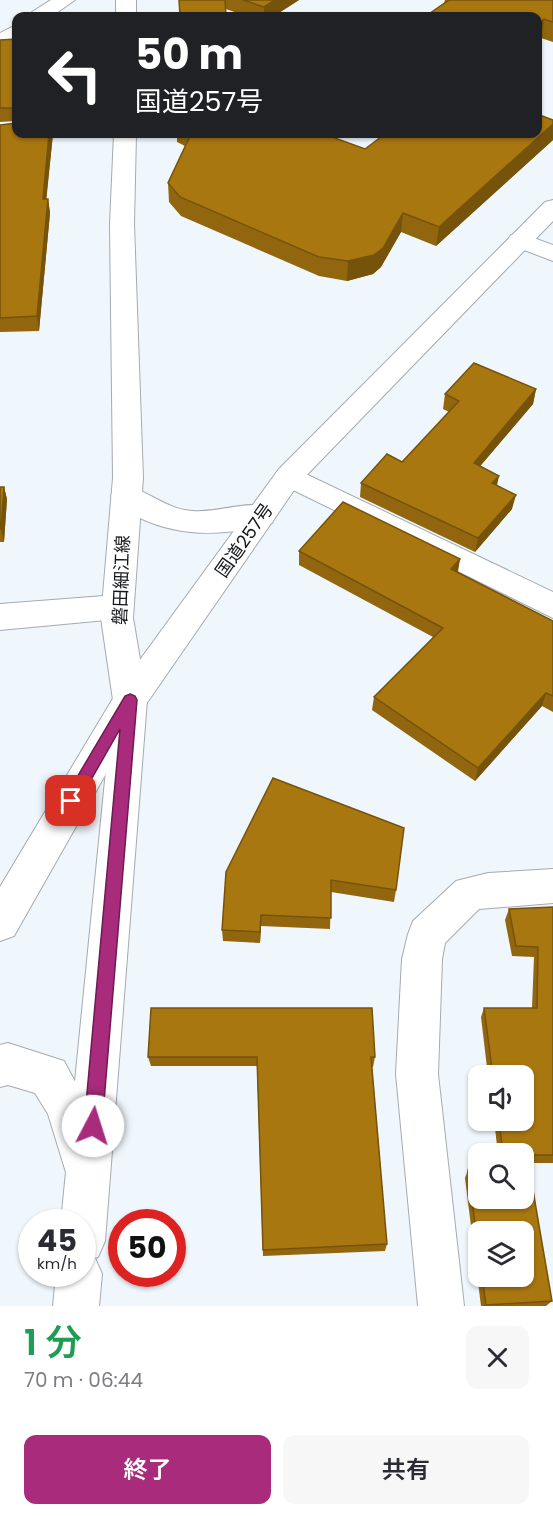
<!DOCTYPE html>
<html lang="ja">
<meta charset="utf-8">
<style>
:root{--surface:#fff;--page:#f7f7f7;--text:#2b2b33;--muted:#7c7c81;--accent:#a82b7c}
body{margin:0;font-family:Poppins,"Noto Sans JP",sans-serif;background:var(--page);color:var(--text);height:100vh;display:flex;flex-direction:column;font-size:22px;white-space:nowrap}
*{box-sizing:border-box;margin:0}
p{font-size:20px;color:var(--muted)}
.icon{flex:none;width:33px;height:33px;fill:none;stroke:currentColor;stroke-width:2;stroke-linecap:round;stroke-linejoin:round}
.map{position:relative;height:1306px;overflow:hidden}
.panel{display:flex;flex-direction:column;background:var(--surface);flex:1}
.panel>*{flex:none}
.guide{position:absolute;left:12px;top:12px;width:530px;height:126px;border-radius:12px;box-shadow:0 2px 4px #0004;background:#202124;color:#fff;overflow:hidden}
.controls{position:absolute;left:468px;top:1065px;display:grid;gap:12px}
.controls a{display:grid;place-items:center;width:66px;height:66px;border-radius:12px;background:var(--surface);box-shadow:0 2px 4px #0004;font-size:30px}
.speed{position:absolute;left:18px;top:1209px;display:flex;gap:12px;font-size:30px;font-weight:700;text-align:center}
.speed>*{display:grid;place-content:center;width:78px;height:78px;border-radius:50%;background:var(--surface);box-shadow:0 2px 4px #0004;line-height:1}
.speed small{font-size:15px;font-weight:400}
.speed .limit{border:9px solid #d22;background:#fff;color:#111}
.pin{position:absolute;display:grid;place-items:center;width:51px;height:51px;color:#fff;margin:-26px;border-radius:12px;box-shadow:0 3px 9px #0006}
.me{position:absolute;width:66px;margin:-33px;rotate:5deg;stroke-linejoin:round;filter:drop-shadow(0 0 4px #0008)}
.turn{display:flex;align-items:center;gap:21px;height:126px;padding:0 24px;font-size:27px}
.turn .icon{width:78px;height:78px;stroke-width:2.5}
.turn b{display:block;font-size:42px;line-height:51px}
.round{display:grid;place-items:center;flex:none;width:63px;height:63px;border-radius:12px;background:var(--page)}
.overview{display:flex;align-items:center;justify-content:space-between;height:102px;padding:0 24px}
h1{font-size:36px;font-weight:600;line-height:45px;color:#1e9e55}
.cta{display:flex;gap:12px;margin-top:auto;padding:12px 24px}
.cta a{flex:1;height:69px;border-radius:12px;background:var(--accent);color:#fff;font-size:24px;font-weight:600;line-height:69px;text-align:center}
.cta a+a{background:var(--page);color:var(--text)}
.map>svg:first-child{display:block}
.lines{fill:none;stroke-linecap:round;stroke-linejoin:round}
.minor-casing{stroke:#a4aab0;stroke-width:2}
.major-casing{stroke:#a4aab0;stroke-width:2}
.highway-casing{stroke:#a4aab0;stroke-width:2}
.minor{fill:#fff;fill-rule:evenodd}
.major{fill:#fff;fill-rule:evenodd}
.highway{fill:#fff;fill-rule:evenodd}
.wall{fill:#91660e;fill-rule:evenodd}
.shaded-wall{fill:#76530b}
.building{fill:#a97710;stroke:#76530b;stroke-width:1.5}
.route{fill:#a82b7c;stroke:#6d1c51;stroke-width:1.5}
.labels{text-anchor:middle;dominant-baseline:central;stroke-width:5;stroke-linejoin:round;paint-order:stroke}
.street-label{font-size:18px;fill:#151719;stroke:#fff}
</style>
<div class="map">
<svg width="553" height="1306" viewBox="0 0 553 1306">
<rect width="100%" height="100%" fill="#f0f7fc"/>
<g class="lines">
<defs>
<path id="minor" d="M51 0H75L52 16H29L32 12Z
M16 25V40L0 48V33Z
M520 233 553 245V261L511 245 508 240 511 235Z
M289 466 553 592V618L279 483 274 476 279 469Z
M126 485C149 492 167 509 192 511 218 513 247 500 272 507L276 515 272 523C227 536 182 538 140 518 129 512 117 507 111 496L115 488Z
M117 595 128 598 133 607 128 616 117 619 0 630V604Z
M553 869V903L479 909 445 943 442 959 438 1074 464 1306H418L396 1074 402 959 408 934 413 921 456 881 488 873Z
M8 1043 64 1061 88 1106 105 1164 98 1179 83 1186 68 1179 48 1114 35 1093 8 1085 0 1087V1045Z"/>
<path id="major" d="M116 0H136V16H116Z
M114 134H136L134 224 143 478 133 618 147 700 105 1241 98 1257 95 1258 102 1274 99 1306H53L56 1274H82V1222H61L113 700 101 618 113 478 110 224Z"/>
<path id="highway" d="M553 200V221L299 483 142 710 14 936 0 941V887L118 690 279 469 545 202Z"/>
</defs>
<use href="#minor" class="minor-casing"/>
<use href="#major" class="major-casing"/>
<use href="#highway" class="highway-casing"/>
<use href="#minor" class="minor"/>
<use href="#major" class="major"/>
<use href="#highway" class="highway"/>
</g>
<path class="wall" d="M179 0H299L274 16H246L226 9Z
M445 0H553V42L541 38 537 41V16L444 3Z
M16 39V122V121L0 122V40Z
M553 120V140L436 246 401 232 381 267 373 274 347 281 319 276 181 216 169 202 168 183 185 146 177 142V134H324L365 149Z
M0 125 16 134H53L46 199H48L50 213 39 331 0 332Z
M536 389 533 404 480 466 497 486 512 509 475 552 360 497 361 483 402 462 449 412 443 409 445 394Z
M0 487H4L7 499 4 542H0Z
M299 551 460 559 458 572 553 621V712L542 706 475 781 372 710 374 697 433 637 299 565Z
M273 778 396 890 394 902 331 892 330 929 261 926 260 943 223 941 222 930Z
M553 907V1163H524V1154H498L494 1120H524V1076H488L481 1017 484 1008H532L534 957 512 956 505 920 509 909Z
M148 1057H375L373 1067H372L387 1244 385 1251 263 1256 257 1066H151Z
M468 1170 552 1301 546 1306H481L465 1178ZM478 1232 524 1276H478Z"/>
<path class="shaded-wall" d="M275 0H299L274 16H264V7Z
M544 19 541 38 537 41V25Z
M553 124V140L436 246 439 227Z
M49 134H53L45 213 43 199Z
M48 199 50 213 39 331 37 316Z
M403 213 401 232 381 267 373 274 347 281 348 261Z
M536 389 533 404 471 477 474 463Z
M499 476 496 490 492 483Z
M4 487 7 499 4 542 1 529Z
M516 495 512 509 475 552 478 538Z
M460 559 457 573 451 569Z
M546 693 542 706 475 781 478 768Z
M261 915V926L260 943V932Z"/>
<path class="building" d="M179 0H225L226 16H180Z
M243 0H275L264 7Z
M449 0H553V22L544 19 537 25V16H426Z
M16 39V118L15 108H0V40Z
M537 114 553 120V124L439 227 403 213 383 248 374 255 348 261 319 257 180 197 168 183 191 134H324L365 149 385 134H537Z
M16 123V134H49L43 199H48L37 316 0 318V125Z
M474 363 536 389 474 463 499 476 492 483 516 495 478 538 361 483 387 454 402 462 459 401 445 394Z
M0 487H4L1 529H0Z
M343 502 460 559 451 569 553 621V696L546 693 478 768 374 697 443 628 299 551Z
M273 778 404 828 396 890 331 880V918L261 915 260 932 222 930 226 872Z
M553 907V1155H524V1154H503L499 1120H524V1076H493L484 1008H537L538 947 516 946 509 909Z
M151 1008H372L375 1057H371L387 1244 263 1250 257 1057H148Z
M524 1167H529L552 1301 486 1305 482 1276H524V1232H478V1246L468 1170H478V1198H524Z"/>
<path class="route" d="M130 694 135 696 137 700 102 1126 100 1132 93 1134 87 1132 84 1126 120 729 76 806 71 808 66 806 63 801 125 696Z"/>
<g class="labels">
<g class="street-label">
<text transform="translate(244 540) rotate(-55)">国道257号</text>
<text transform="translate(121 580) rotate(-88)">磐田細江線</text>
</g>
</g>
</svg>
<div class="controls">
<a><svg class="icon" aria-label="sound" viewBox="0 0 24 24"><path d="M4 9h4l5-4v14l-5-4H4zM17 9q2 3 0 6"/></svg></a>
<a><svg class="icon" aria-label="search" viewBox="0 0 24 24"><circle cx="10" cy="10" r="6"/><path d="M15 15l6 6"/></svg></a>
<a><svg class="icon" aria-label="layers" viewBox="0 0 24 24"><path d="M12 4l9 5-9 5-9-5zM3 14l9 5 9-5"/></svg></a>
</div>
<div class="speed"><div>45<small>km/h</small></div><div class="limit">50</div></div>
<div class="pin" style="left:71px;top:801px;background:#d93025"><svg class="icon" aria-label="arrive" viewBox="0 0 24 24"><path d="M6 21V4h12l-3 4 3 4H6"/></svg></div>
<svg class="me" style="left:93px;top:1126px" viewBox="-20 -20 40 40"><circle r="19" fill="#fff"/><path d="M0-13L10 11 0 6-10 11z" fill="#a82b7c"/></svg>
<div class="guide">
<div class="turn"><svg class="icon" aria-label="left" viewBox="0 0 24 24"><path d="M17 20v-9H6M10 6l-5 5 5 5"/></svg><div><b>50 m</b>国道257号</div></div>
</div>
</div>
<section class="panel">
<div class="overview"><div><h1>1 分</h1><p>70 m · 06:44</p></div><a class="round"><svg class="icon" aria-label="close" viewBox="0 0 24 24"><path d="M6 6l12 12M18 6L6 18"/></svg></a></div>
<div class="cta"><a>終了</a><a>共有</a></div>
</section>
